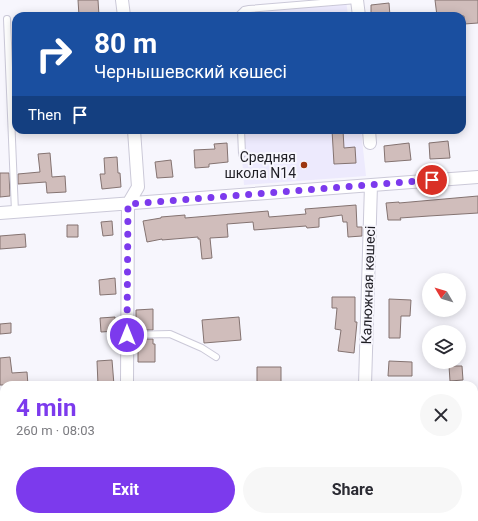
<!DOCTYPE html>
<meta charset="utf-8">
<style>
:root{--surface:#fff;--page:#f7f7f7;--text:#2b2b33;--muted:#7c7c81;--accent:#7c3aed}
body{margin:0;font-family:Roboto,sans-serif;background:var(--page);color:var(--text);height:100vh;display:flex;flex-direction:column;font-size:15px;white-space:nowrap}
*{box-sizing:border-box;margin:0}
p{font-size:13px;color:var(--muted)}
.icon{flex:none;width:22px;height:22px;fill:none;stroke:currentColor;stroke-width:2;stroke-linecap:round;stroke-linejoin:round}
.map{position:relative;flex:1;overflow:hidden}
.sheet{position:absolute;left:0px;top:381px;width:478px;height:140px;display:flex;flex-direction:column;background:var(--surface);border-radius:12px 12px 0 0;box-shadow:0 2px 10px #0003}
.sheet>*{flex:none}
.guide{position:absolute;left:12px;top:12px;width:454px;height:122px;border-radius:12px;box-shadow:0 2px 10px #0003;background:#1a4fa0;color:#fff;overflow:hidden}
.needle{width:26px;rotate:308deg}
.tools{position:absolute;left:422px;top:273px;display:grid;gap:8px}
.tools a{display:grid;place-items:center;width:44px;height:44px;border-radius:50%;background:var(--surface);box-shadow:0 2px 10px #0003;font-size:20px}
.pin{position:absolute;display:grid;place-items:center;width:34px;height:34px;color:#fff;margin:-17px;border:2px solid #fff;border-radius:50%;box-shadow:0 1px 4px #0007}
.me{position:absolute;width:44px;margin:-22px;rotate:0deg;stroke-linejoin:round;filter:drop-shadow(0 0 3px #0008)}
.turn{display:flex;align-items:center;gap:14px;height:84px;padding:0 16px;font-size:18px}
.turn .icon{width:52px;height:52px;stroke-width:2.5}
.turn b{display:block;font-size:28px;line-height:34px}
.then{display:flex;align-items:center;height:38px;padding:0 16px;background:#0003;gap:8px;font-size:15px}
.round{display:grid;place-items:center;flex:none;width:42px;height:42px;border-radius:21px;background:var(--page)}
.overview{display:flex;align-items:center;justify-content:space-between;height:68px;padding:0 16px}
h1{font-size:24px;font-weight:700;line-height:30px;color:var(--accent)}
.cta{display:flex;gap:8px;margin-top:auto;padding:8px 16px}
.cta a{flex:1;height:46px;border-radius:24px;background:var(--accent);color:#fff;font-size:16px;font-weight:700;line-height:46px;text-align:center}
.cta a+a{background:var(--page);color:var(--text)}
.map>svg:first-child{display:block}
.built{fill:#edeafd}
.building{fill:#d0bdbb;stroke:#847371}
.lines{fill:none;stroke-linecap:round;stroke-linejoin:round}
.lane-casing{stroke:#cbc9d8;stroke-width:8}
.street-casing{stroke:#cbc9d8;stroke-width:14}
.lane{stroke:#fff;stroke-width:6}
.street{stroke:#fff;stroke-width:12}
.route{stroke:#7c3aed;stroke-width:7;stroke-dasharray:0 12.6}
.poi-dot{fill:#9d370f;stroke:#f7f6fd;stroke-width:1.5}
.labels{text-anchor:middle;dominant-baseline:central;stroke-width:4;stroke-linejoin:round;paint-order:stroke}
.poi-label{font-size:14px;fill:#1f1e24;stroke:#f7f6fd;text-anchor:end}
.street-label{font-size:14px;fill:#1f1e24;stroke:#f7f6fd}
</style>
<div class="map">
<svg width="478" height="521" viewBox="0 0 478 521">
<rect width="100%" height="100%" fill="#f7f6fd"/>
<path class="built" d="M346 0 348 16H232Z
M240 130H361L366 176 244 185Z"/>
<path class="building" d="M78 0H98L99 16H79Z
M435 0H478V23L464 24V16H437Z
M389 3 390 16H371V5Z
M332 130H343L344 148 355 147 356 163 334 164Z
M448 141 450 158 430 159 429 143Z
M227 143 228 162 209 164V167L195 168 194 150 215 149 214 144Z
M409 143 411 160 385 162 384 146Z
M50 153 52 177 65 176 66 192 47 193 46 182 18 184V174L40 172 38 154Z
M117 157 118 173H120L121 187 102 189 100 174H105L104 158Z
M171 160 173 177 157 178 155 162Z
M0 173H9L10 196 0 197Z
M478 196V213L429 216 400 218 401 220H388L386 203 399 202V203Z
M356 205 357 227H362V236L348 237 347 222H343L342 215 319 218V227L307 228 306 226 254 230 253 222 227 224 228 237 210 238 212 258 202 259 200 239H198V237L162 240V239L147 242 143 221 161 218V217L185 215V218L268 211 269 217 306 214 305 209Z
M112 221 113 235 103 236 101 222Z
M67 225H78V237H67Z
M25 234 26 247 0 249V236Z
M115 278 116 294 100 295 99 280Z
M332 297H355V322H357L354 353 338 351 341 330 335 329 337 308H332Z
M389 299 411 300 410 316H401L400 338H389Z
M153 309V330H138V327H136V310Z
M115 317 116 331 101 332 100 318Z
M239 317 241 340 204 343 202 320Z
M11 323V333L0 334V324Z
M138 339H153V344H155V362H138Z
M10 357 12 373 27 372 28 385H0V358Z
M112 360 114 385H98L97 361Z
M389 361 412 362V376H388Z
M449 366H462L463 380 450 381Z
M257 367H281V385H257Z"/>
<g class="lines">
<defs>
<path id="lane" d="M238 16 244 10 249 9 357 0
M7 19 15 212
M241 130 242 154
M127 335 170 334 202 348 216 357"/>
<path id="street" d="M122 0 124 16
M357 0 359 16
M369 130 370 143
M0 213 478 177
M127 385 128 204 138 187 134 130
M365 385 371 185
M127 517V521
M362 521V517"/>
</defs>
<use href="#lane" class="lane-casing"/>
<use href="#street" class="street-casing"/>
<use href="#lane" class="lane"/>
<use href="#street" class="street"/>
</g>
<g class="lines">
<path class="route" d="M127 335 128 204 432 180"/>
</g>
<circle class="poi-dot" cx="304" cy="165" r="4"/>
<g class="labels">
<g class="poi-label">
<text x="296" y="157">Средняя<tspan x="296" dy="16">школа N14</tspan></text>
</g>
<g class="street-label">
<text transform="translate(368 285) rotate(-88)">Калюжная көшесі</text>
</g>
</g>
</svg>
<div class="tools">
<a><svg class="needle" viewBox="-14 -14 28 28"><path d="M0-13l5 13h-10z" fill="#e53935"/><path d="M0 13l5-13h-10z" fill="#7c7c81"/></svg></a>
<a><svg class="icon" aria-label="layers" viewBox="0 0 24 24"><path d="M12 4l9 5-9 5-9-5zM3 14l9 5 9-5"/></svg></a>
</div>
<div class="pin" style="left:432px;top:180px;background:#d93025"><svg class="icon" aria-label="arrive" viewBox="0 0 24 24"><path d="M6 21V4h12l-3 4 3 4H6"/></svg></div>
<svg class="me" style="left:127px;top:335px" viewBox="-20 -20 40 40"><circle r="17" fill="#7c3aed" stroke="#fff" stroke-width="3"/><path d="M0-11L8 9 0 5-8 9z" fill="#fff"/></svg>
<div class="guide">
<div class="turn"><svg class="icon" aria-label="right" viewBox="0 0 24 24"><path d="M7 20v-9h11M14 6l5 5-5 5"/></svg><div><b>80 m</b>Чернышевский көшесі</div></div>
<div class="then">Then<svg class="icon" aria-label="arrive" viewBox="0 0 24 24"><path d="M6 21V4h12l-3 4 3 4H6"/></svg></div>
</div>
<section class="sheet">
<div class="overview"><div><h1>4 min</h1><p>260 m · 08:03</p></div><a class="round"><svg class="icon" aria-label="close" viewBox="0 0 24 24"><path d="M6 6l12 12M18 6L6 18"/></svg></a></div>
<div class="cta"><a>Exit</a><a>Share</a></div>
</section>
</div>
